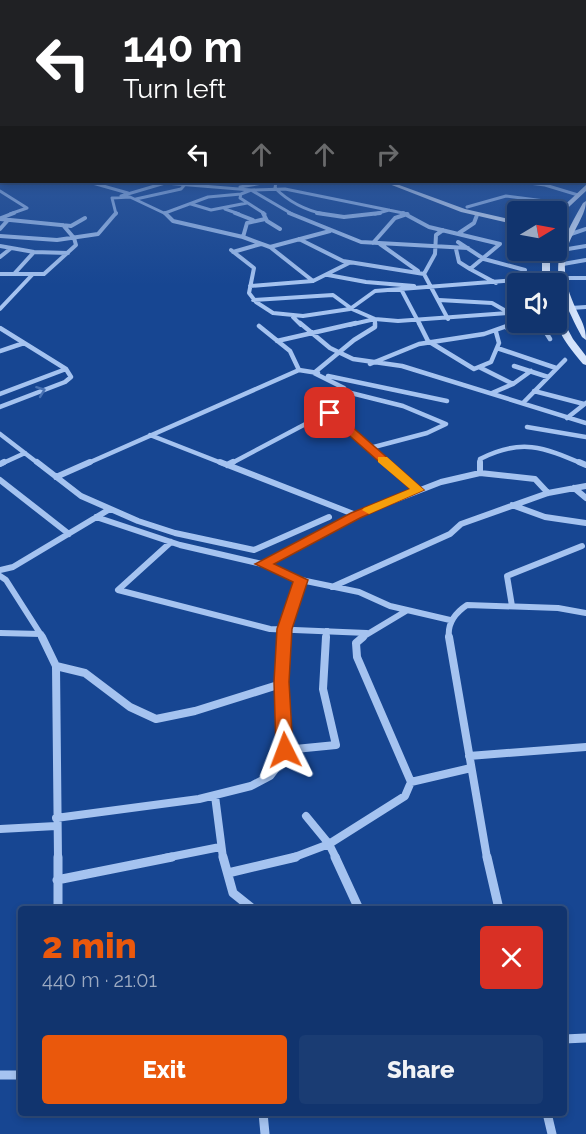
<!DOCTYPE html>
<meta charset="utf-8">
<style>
:root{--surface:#11346e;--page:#1a3c73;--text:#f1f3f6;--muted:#9caac2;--line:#304f81;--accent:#ea580c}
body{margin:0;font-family:Raleway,sans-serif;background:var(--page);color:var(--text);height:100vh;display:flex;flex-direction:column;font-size:22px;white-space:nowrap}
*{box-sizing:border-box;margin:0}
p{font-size:20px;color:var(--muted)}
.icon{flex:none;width:33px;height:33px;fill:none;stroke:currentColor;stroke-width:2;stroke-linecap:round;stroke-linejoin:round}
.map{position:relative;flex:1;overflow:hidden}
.details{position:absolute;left:18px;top:906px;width:549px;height:210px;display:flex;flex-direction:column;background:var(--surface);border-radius:6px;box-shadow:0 3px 9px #0003,0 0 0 2px var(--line)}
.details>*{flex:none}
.guide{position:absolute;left:0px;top:0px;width:586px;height:183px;box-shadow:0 3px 9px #0003,0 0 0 2px var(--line);background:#202124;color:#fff;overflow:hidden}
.needle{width:39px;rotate:80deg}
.controls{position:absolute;left:507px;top:201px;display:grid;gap:12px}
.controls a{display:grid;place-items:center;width:60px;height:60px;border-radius:6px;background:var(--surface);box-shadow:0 3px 9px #0003,0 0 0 2px var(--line);font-size:30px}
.pin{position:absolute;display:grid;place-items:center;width:51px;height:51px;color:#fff;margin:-26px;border-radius:12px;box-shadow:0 3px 9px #0006}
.me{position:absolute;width:66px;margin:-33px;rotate:357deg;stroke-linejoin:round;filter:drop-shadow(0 0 4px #0008)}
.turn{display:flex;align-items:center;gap:21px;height:126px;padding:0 24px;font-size:27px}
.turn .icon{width:78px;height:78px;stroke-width:2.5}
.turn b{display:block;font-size:42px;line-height:51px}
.lanes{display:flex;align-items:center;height:57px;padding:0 24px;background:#0003;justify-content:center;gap:30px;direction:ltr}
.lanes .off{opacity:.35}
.round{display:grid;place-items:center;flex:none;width:63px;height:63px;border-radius:6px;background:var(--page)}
.overview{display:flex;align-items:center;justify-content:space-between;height:102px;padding:0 24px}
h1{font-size:36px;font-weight:800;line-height:45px;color:var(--accent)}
.cta{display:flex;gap:12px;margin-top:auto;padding:12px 24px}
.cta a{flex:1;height:69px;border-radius:6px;background:var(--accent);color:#fff;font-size:24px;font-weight:800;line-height:69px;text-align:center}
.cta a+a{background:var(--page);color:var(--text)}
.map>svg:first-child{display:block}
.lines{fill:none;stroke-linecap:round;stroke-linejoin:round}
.minor-far5{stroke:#a5c3f0;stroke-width:3}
.minor-far4{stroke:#a5c3f0;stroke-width:4}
.minor-far3{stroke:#a5c3f0;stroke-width:4.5}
.minor-far2{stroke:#a5c3f0;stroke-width:6}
.minor-far1{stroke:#a5c3f0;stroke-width:8}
.minor{stroke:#a5c3f0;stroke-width:9}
.secondary{fill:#d4e3fb;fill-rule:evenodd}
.oneway{stroke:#4972b3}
.route{fill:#ea580c;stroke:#983908;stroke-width:1.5}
.slow{fill:#f59e0b}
</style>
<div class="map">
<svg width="586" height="1134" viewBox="0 0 586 1134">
<rect width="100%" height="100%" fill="#174692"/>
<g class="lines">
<path class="minor-far5" d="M585 132 586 129
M89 182 128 193
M276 182 275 188C289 202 304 210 324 214
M521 182 545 185 578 195
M240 187 268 182
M0 191 27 208 10 214
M121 196 165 183 251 190 285 189 408 214
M136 199 181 189 187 182
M191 204 211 210 247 203
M467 207 506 196 568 204
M225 209 239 214
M165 213 208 197 241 194
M116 214 112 198 130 197 166 214
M265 214 240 198 241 194 251 190 292 214
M375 214 389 210"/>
<path class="minor-far4" d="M165 213 173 221 243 237 270 247 313 281
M235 213 253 220
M263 213 267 221 280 229
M289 213 361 242 468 248
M317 213 344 217 380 213
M403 213 429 227 500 244 470 269 496 283
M1 218 14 213
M0 219 71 226 85 218
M0 229 8 220
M443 230 436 235 435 254 424 274 448 319
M459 233 474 223 477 215
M568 235 586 229
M0 236 57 240 98 234 116 213
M243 237 247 223 265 219
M299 239 343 261 424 274
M458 242 484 259 525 270 518 281
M373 243 395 218 407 214
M380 244 418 271
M0 246 34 252 68 253
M270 247 330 231
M456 249 459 262 470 269
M231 250 254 268 249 293 256 302 273 313 303 316 350 309 375 291 544 278
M562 250 586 246
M233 252 261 244
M0 257 10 249
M563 264 586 260
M0 274H44L76 245 74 238 63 225
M14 274 34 252
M328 275 366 282 414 286
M563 278H586
M250 286 313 281 349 263
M401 289 420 325
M253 300 333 295 352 309 375 319 398 321 508 313
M439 300 492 303 518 318
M571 308 586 307
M0 309 32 275
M293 317 301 325
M349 325 375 319V325
M512 325 518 322"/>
<path class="minor-far3" d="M300 323 330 348 353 359 402 366 586 423
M419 323 428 341 474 369 491 362 499 343 496 332
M259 326 290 351 299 370 318 373
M0 328 66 369 71 377 65 382 0 407
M507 328 545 331 550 339
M277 341 356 323
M497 348 556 368
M0 351 24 343
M370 364 419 344 484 334 515 323
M514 366 548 377
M479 367 513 384
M328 376 447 401
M534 391 584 404
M347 392 403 406 446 424 427 433 370 448
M492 393 513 384 531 371
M0 394 66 369
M523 403 565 360
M330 413 388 464
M567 418 586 403
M527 427 586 437
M0 434 39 464
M150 435 224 464
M1 464 25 453
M86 464 299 370
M230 464 349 401 344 388 314 373 354 340 375 327V323
M480 464V459C521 438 543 447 583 464"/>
<path class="minor-far2" d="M37 462 81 496 138 521 175 533 254 550 329 517
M220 462 356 515
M386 462 418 490
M480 462V473
M579 462 586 465
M0 464 4 462
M227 465 233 462
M56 477 90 462
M0 480 69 534
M574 488 586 498
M512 505 545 517 586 523
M96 517 180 545 262 564 301 580 359 592 390 606 450 620
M171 542 118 590 270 629 367 633
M262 564 356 515 441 482 480 473 535 479 548 493
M0 570 13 567 110 509
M0 576 6 580 43 638
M332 587 450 534 461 524 548 493 586 486
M512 606 507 576 582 546
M0 633 41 634
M285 638 301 580
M326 638 327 631
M361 638 406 611
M449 638C447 623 455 613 467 605L558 608 586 613"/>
<path class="minor-far1" d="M42 637 56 666 58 858
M363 637 356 643 357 657 411 782 471 768
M449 637 487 858
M56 666 85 673 130 707 156 719 195 711 281 684
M285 750 336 745 323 689 326 637
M469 756 586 747
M215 796 223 858
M306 816 329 844 336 858
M56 818 199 799 251 786 270 776 280 763 285 743 281 683 285 637
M0 829 56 826
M165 858 220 847
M292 858 329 844 405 796 411 782"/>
<path class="minor" d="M58 857V909
M223 857 233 893 253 909
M335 857 359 909
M487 857 499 909
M228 873 296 857
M57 880 172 857
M564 1039 586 1038
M0 1075H21
M263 1113 265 1134
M547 1113 552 1134"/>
<path class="secondary" d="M384 182H391L465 209 518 221V225L461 212Z
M586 185V191L556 219V213Z
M586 201C586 219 565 238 565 263 564 279 569 294 576 309 581 320 586 327 586 340L582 337C551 278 549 261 583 203Z
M542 250H550V284H542Z
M556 313 560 315 573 339 586 356V365L583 364C570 348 556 333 556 313Z"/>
</g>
<defs><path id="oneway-chevron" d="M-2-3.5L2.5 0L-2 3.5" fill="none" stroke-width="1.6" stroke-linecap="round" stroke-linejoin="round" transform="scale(1.5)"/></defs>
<use class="oneway" href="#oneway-chevron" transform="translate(41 391) rotate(-21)"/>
<linearGradient id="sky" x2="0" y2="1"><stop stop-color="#0d2650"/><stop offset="0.44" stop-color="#365d9d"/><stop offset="1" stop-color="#365d9d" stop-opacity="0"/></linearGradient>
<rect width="586" height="285" fill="url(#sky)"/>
<path class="route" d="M326 411H334L424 490 360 518 274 564 308 580 292 629 289 682 293 750 291 755H279L276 750 274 682 277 629 293 582 255 564 351 513 410 489 326 415Z"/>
<path class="slow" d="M378 457H387L424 490 369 514 362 510 364 508 410 489 378 462Z"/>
</svg>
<div class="controls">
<a><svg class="needle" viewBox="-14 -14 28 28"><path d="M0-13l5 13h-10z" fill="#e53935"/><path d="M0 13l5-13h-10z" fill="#9caac2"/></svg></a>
<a><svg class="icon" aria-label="sound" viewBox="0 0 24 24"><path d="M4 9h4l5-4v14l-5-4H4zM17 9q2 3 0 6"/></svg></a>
</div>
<div class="pin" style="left:330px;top:413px;background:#d93025"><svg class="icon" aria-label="arrive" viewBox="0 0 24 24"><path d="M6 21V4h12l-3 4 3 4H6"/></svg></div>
<svg class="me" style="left:285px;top:750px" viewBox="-20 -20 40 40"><path d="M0-17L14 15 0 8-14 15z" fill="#ea580c" stroke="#fff" stroke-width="4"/></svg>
<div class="guide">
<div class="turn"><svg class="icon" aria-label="left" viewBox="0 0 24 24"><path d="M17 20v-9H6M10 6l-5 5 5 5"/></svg><div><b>140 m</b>Turn left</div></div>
<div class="lanes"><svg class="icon" aria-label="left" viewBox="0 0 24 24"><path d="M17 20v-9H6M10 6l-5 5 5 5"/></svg><svg class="icon off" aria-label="ahead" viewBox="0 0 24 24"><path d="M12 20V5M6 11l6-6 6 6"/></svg><svg class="icon off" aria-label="ahead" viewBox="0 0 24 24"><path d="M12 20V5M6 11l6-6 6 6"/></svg><svg class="icon off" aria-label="right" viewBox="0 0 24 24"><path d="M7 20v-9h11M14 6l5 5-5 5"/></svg></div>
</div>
<section class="details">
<div class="overview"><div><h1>2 min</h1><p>440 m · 21:01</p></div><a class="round" style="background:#d93025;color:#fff"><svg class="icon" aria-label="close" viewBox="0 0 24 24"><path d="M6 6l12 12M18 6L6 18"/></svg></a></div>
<div class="cta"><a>Exit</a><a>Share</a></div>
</section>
</div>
